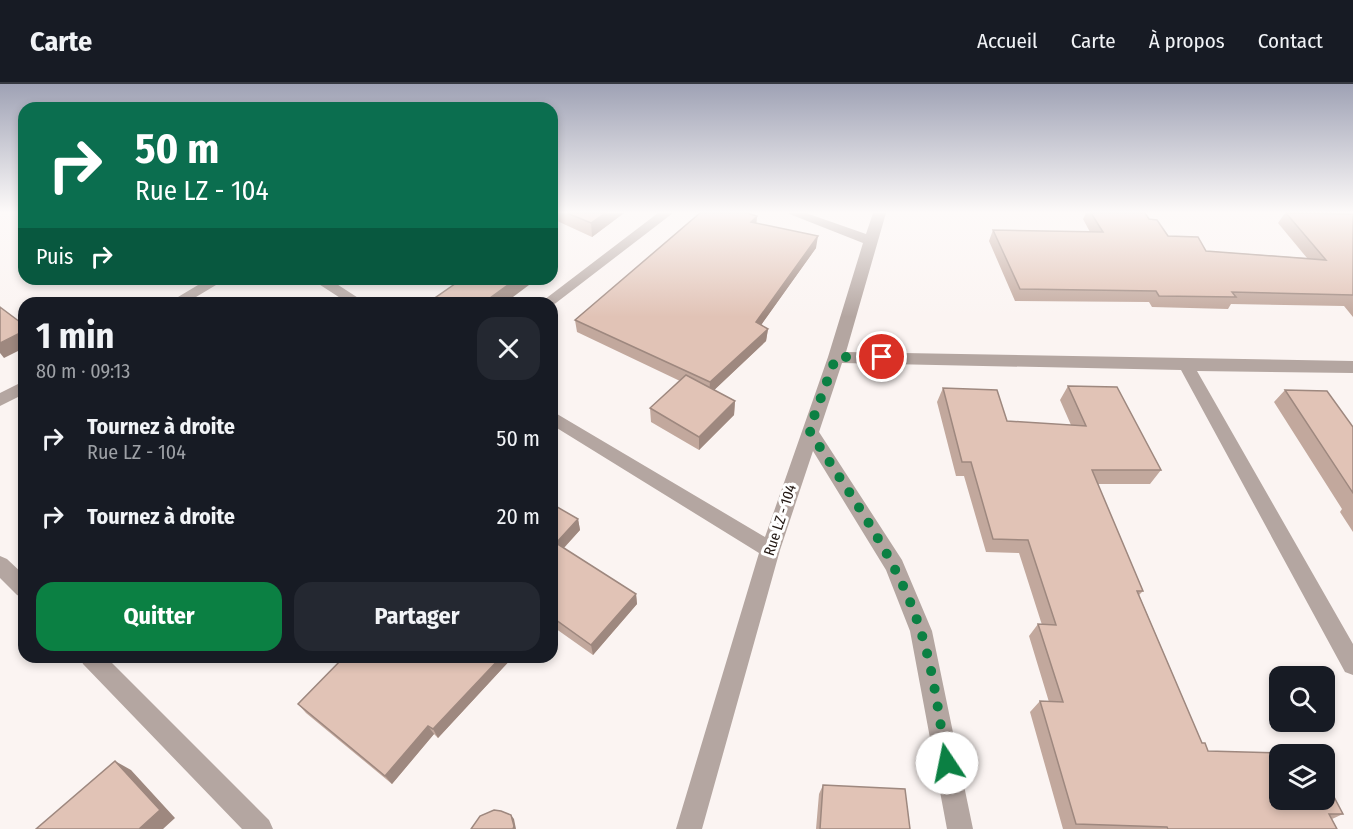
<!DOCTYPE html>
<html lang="fr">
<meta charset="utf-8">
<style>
:root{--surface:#171b24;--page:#242831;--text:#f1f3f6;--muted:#9ea1a6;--line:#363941;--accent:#0b8043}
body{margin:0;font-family:"Fira Sans Condensed",sans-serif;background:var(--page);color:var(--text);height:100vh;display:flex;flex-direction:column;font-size:22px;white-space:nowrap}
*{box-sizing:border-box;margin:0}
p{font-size:20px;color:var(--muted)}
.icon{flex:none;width:33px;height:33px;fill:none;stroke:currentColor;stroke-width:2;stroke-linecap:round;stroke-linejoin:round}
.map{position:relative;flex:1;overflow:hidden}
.sheet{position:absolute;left:18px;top:213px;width:540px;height:366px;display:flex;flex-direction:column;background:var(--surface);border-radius:18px;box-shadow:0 3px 9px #0003}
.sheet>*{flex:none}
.guide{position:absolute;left:18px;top:18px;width:540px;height:183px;border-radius:18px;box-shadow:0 3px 9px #0003;background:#0b6e4f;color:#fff;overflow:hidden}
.tools{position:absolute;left:1269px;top:582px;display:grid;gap:12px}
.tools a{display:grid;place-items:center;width:66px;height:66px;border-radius:12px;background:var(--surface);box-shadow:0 3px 9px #0003;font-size:30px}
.pin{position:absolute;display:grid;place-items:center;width:51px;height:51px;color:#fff;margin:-26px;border:3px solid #fff;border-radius:50%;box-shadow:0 2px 6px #0007}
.me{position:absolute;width:66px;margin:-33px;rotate:349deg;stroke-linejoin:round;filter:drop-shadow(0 0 4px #0008)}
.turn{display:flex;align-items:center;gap:21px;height:126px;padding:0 18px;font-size:27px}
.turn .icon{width:78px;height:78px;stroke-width:2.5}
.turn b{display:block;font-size:42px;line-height:51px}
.then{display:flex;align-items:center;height:57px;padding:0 18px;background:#0003;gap:12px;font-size:22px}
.round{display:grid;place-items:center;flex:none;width:63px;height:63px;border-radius:18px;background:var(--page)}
.overview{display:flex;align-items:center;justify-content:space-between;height:102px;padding:0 18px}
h1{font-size:36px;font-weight:700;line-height:45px}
.action{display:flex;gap:12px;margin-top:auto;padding:12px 18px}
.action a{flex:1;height:69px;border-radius:18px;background:var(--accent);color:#fff;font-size:24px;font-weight:700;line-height:69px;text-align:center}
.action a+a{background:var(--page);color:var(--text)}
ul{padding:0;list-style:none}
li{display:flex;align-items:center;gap:18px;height:78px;padding:0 18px}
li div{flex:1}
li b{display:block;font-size:22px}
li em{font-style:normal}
header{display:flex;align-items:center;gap:36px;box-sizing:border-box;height:84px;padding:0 30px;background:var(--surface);border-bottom:2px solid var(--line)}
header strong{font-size:28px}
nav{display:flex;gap:33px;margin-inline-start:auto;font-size:21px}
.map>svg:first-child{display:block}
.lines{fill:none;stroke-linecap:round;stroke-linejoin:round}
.street{fill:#b4a6a1;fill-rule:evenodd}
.wall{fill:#c2a89d}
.shaded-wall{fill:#9e887f}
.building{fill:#e1c3b6;stroke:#9e887f;stroke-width:1.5}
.route{stroke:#0b8043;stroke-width:10;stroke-dasharray:0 18}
.labels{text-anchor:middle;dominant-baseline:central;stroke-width:6;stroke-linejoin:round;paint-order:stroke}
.street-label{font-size:15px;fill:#231813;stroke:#fff}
</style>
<header>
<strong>Carte</strong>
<nav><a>Accueil</a><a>Carte</a><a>À propos</a><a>Contact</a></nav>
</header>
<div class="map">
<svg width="1353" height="745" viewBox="0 0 1353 745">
<rect width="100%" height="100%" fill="#fbf4f2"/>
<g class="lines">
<path class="street" d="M658 129H673L552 222V219H540Z
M787 129H806L866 150 873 129H886L846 268 1353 277V289L1197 287 1353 560V591L1345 588 1181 286 842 279 819 348 902 476 932 547 973 745H947L910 547 886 486 813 367 780 466 702 745H676L759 469 552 341V327L765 453 828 273 863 159Z
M208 195H226L186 219H168Z
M311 195H329L366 219H348Z
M24 297V310L0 322V309Z
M0 472 7 475 24 491V514L17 511 0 494Z
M80 573H106L269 736 273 745H242L83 580Z"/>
</g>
<path class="wall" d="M554 129H624L592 153 555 136Z
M1086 129H1145L1149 135 1168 152 1206 167 1307 174 1278 139 1285 129 1353 130V233L1344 222 1231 220 1228 225 1152 223 1149 218 1015 217 989 157 993 146 1090 148 1083 135Z
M757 132 756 139 816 164 761 241 768 245 766 257 714 306 735 317 734 331 699 366 651 338 650 324 680 297 577 248 575 236Z
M1068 302 1161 386 1150 400H1097L1143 507 1139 511 1202 659 1208 667 1280 716 1343 730 1332 735 1337 745H1063L1030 628 1040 617 1049 618 1029 552 1038 540 1042 541 1019 469 986 468 964 392H956L937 318 943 304 1007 337 1071 341 1060 316Z
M1285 306 1353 343V448L1340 428 1342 425 1274 318Z
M552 420 578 435 580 446 564 464 636 510 637 520 593 571 552 542Z
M344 573H513L438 654 434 650 392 700 306 629 298 620Z
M823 701 910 745H816L819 710Z"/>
<path class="shaded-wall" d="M605 129H624L592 153 591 139Z
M757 132 756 144 751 138Z
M818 152 816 164 754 251 756 238Z
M516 195H537L505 219H483Z
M768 245 766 257 709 311 710 298Z
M24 247V264L4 274 0 269V259Z
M735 317 734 331 699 366V353Z
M578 435 580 446 559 469 556 459Z
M636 510 637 520 593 571 591 561Z
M501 573H513L438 654 433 645Z
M428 642 434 650 392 700 385 692Z
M115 677 131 686 175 734 163 745H139Z
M511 731 514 735 516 745H513Z"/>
<path class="building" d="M567 129H605L591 139Z
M700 129H747L757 132 751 138 818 152 756 238 768 245 710 298 575 236Z
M1091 129H1145L1149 135 1157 136 1168 152 1198 153 1206 167 1326 176 1286 129 1353 130V211L1232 208 1236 213 1159 212 1156 207 1020 205 993 146 1103 148Z
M462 195H516L483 219H438L432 216Z
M0 223 24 241V247L0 259Z
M686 291 735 317 699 353 650 324Z
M1068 302 1117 303 1161 386H1092L1143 507H1137L1202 659H1205L1208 667 1277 669 1280 673V716H1324V694L1343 730H1329L1337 745H1168L1167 743 1076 740 1040 617 1063 618 1038 540 1056 541 1028 456 993 455 971 378H962L943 304 997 306 1007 337 1086 342Z
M1285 306 1327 307 1353 343V409Z
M552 420 578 435 556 459 636 510 591 561 552 533Z
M344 573H501L433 645 428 642 385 692 298 620Z
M115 677 160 726 139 745H36Z
M823 701 905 705 910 745H820Z
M494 726 501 727 511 731 514 742 513 745H471L480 732Z"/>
<linearGradient id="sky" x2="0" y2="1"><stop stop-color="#9fa2b5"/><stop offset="0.55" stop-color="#fdfaf9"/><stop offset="1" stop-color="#fdfaf9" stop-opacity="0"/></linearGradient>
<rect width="1353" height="233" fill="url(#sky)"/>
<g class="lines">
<path class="route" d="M882 273H836L809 346C849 410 897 473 920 545 934 587 939 635 947 679"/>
</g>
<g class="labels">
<g class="street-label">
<text transform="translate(780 436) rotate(-72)">Rue LZ - 104</text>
</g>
</g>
</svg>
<div class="tools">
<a><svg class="icon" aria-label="search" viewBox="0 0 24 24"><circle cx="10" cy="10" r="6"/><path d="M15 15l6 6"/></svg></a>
<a><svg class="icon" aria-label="layers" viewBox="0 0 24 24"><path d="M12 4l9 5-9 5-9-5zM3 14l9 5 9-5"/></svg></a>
</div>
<div class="pin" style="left:882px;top:273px;background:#d93025"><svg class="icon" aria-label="arrive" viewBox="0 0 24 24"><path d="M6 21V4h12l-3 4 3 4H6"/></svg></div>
<svg class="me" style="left:947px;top:679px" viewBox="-20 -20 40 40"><circle r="19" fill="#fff"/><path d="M0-13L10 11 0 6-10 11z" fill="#0b8043"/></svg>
<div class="guide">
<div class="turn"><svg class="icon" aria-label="right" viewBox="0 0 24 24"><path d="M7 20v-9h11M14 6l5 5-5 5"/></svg><div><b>50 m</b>Rue LZ - 104</div></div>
<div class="then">Puis<svg class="icon" aria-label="right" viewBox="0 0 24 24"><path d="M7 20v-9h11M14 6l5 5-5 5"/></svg></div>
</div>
<section class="sheet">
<div class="overview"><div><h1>1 min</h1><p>80 m · 09:13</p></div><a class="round"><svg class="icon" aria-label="close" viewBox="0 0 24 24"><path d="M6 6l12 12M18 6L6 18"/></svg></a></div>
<ul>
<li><svg class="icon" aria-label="right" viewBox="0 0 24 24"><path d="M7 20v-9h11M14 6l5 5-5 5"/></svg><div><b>Tournez à droite</b><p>Rue LZ - 104</p></div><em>50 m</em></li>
<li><svg class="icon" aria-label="right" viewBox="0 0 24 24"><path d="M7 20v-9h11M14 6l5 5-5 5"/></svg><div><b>Tournez à droite</b></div><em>20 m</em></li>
</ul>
<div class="action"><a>Quitter</a><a>Partager</a></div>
</section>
</div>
